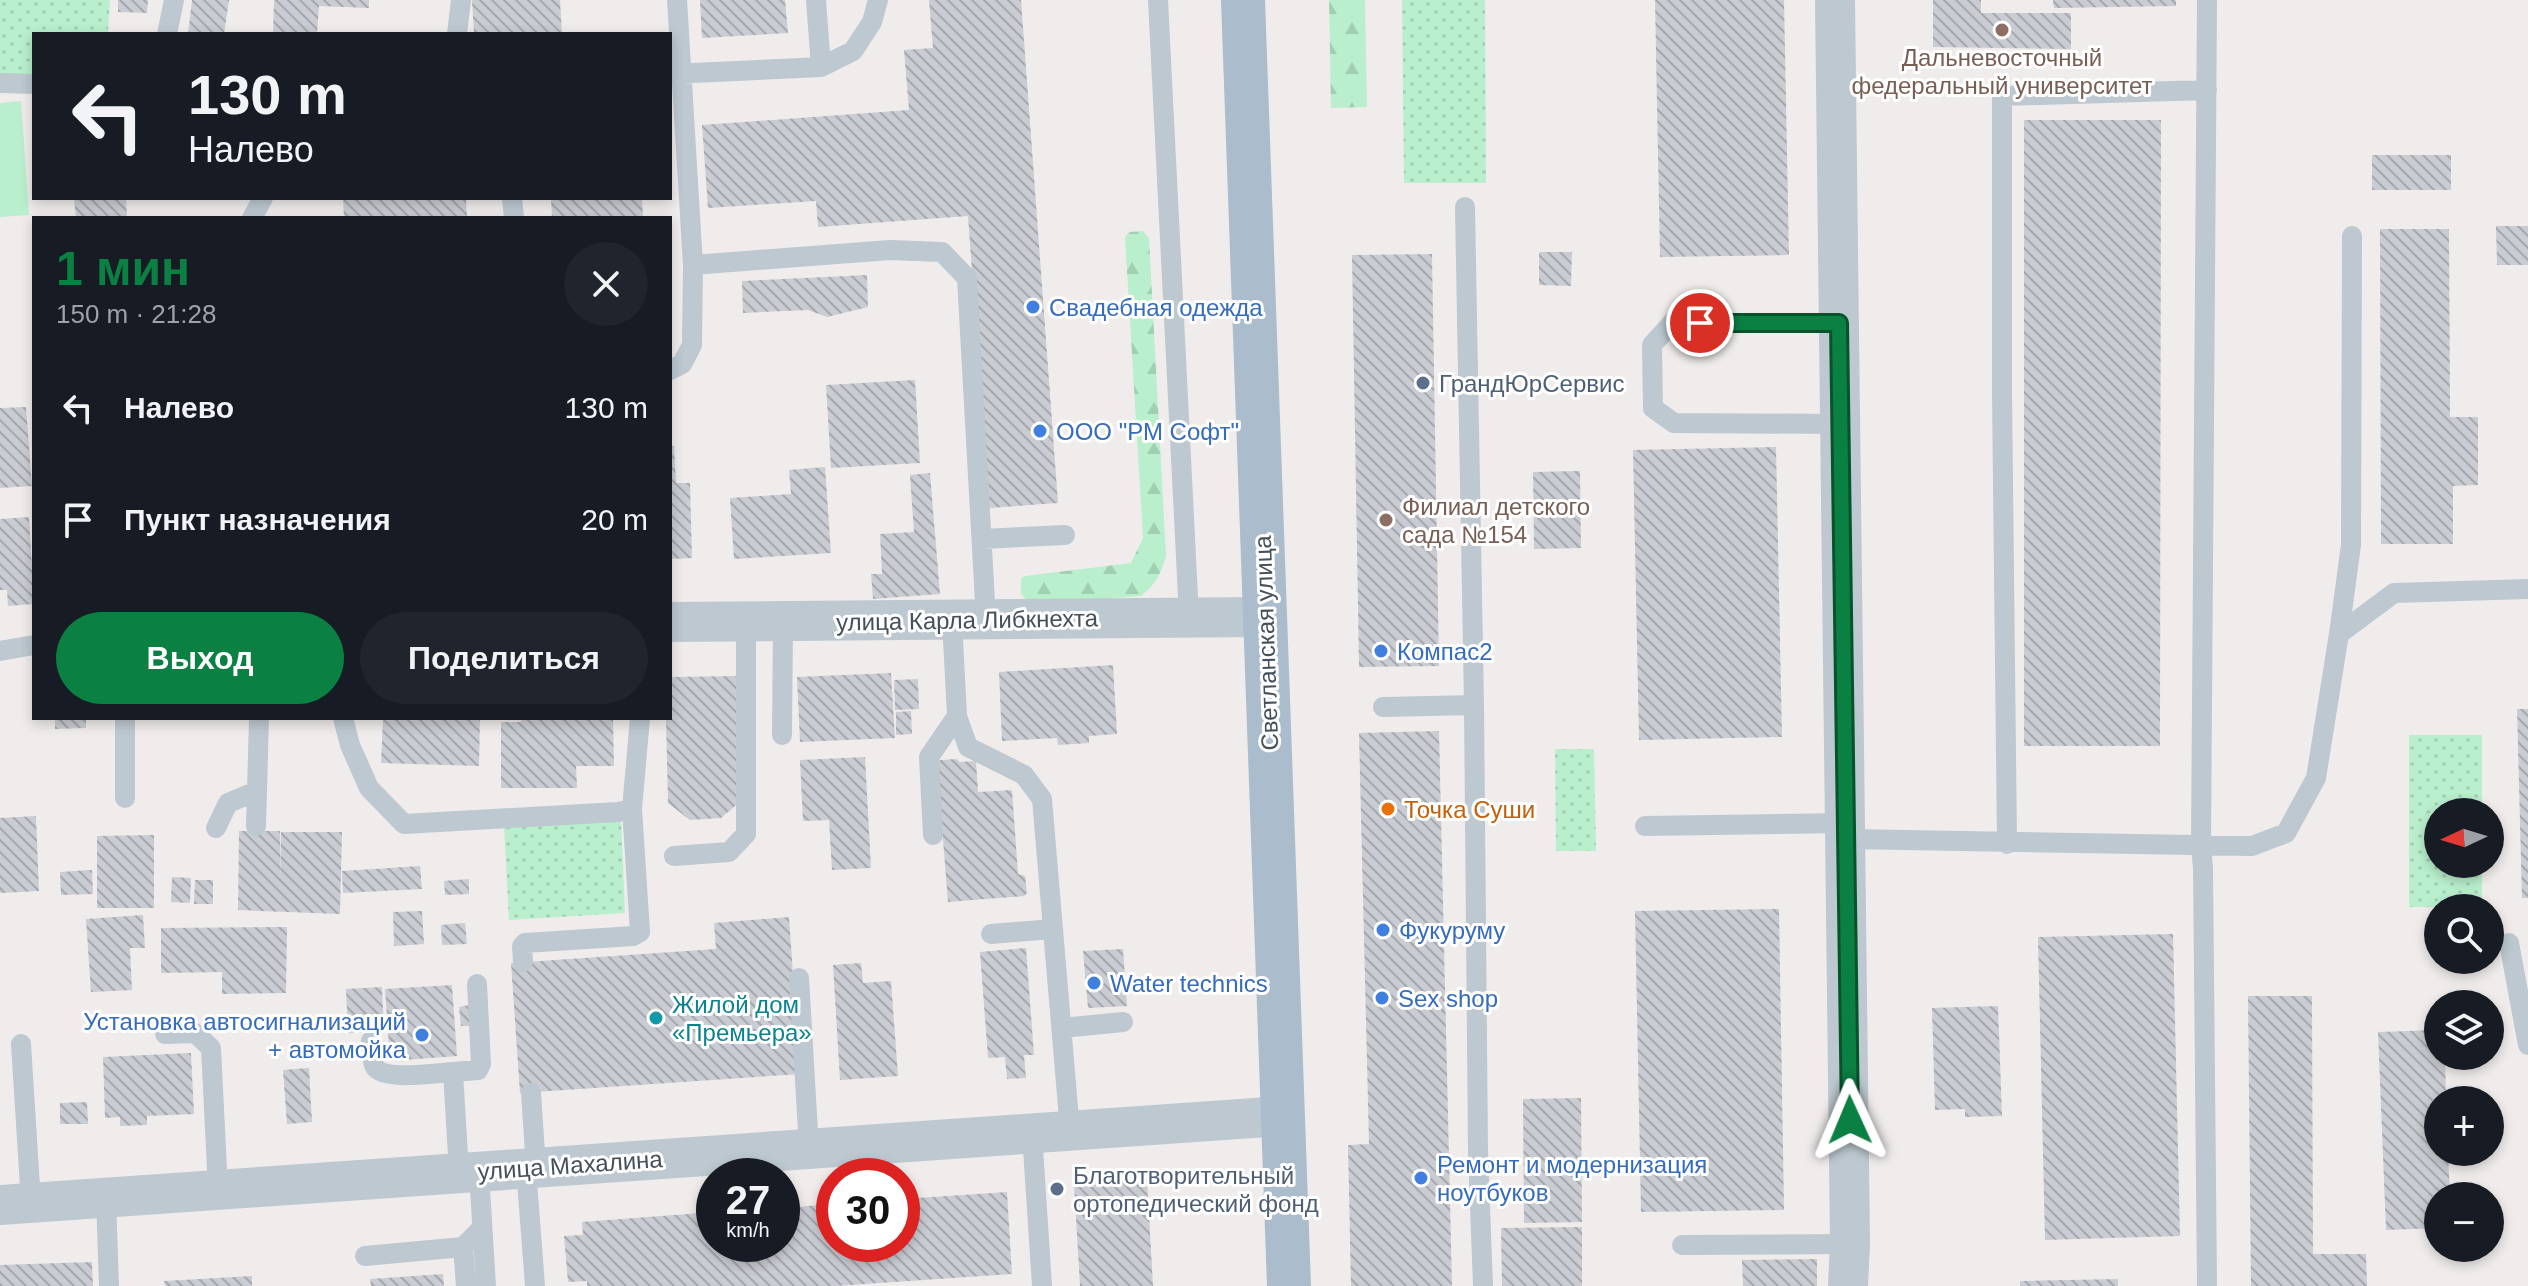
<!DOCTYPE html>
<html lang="ru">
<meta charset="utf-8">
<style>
:root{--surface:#171b24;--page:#20242c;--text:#f1f3f6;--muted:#9ea1a6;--accent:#0b8043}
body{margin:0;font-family:Helvetica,sans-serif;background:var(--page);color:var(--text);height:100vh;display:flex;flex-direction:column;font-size:30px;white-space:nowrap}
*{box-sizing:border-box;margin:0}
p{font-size:26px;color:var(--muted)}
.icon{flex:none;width:44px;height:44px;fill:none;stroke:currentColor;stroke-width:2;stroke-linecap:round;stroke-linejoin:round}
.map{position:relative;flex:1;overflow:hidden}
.side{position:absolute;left:32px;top:216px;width:640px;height:504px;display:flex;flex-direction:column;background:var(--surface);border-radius:0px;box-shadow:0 4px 12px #0003}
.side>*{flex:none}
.banner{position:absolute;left:32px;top:32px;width:640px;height:168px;border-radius:0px;box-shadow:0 4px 12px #0003;background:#171b24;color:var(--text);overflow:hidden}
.needle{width:52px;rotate:266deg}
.controls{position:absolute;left:2424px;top:798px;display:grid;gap:16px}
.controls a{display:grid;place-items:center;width:80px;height:80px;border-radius:50%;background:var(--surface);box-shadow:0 4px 12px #0003;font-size:40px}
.speed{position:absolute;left:696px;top:1158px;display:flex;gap:16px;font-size:40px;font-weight:700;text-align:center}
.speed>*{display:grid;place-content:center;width:104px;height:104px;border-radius:50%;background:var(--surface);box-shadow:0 4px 12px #0003;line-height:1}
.speed small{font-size:20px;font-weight:400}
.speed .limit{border:12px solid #d22;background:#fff;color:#111}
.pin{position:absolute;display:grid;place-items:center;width:68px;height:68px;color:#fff;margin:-34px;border:4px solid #fff;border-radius:50%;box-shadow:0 2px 8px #0007}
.me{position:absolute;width:88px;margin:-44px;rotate:359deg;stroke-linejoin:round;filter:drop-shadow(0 0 6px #0008)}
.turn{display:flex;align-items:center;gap:28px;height:168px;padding:0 24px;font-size:36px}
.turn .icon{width:104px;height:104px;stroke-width:2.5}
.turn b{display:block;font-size:56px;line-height:68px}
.round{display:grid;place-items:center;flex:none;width:84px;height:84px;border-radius:42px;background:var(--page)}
.summary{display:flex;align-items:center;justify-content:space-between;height:136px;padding:0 24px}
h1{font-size:48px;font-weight:800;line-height:60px;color:var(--accent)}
.button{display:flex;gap:16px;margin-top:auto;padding:16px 24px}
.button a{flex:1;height:92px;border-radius:48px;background:var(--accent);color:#fff;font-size:32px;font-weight:800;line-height:92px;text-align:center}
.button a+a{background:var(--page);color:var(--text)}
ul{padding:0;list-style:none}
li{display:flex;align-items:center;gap:24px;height:112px;padding:0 24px}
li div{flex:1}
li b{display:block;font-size:30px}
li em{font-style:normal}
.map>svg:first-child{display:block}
.forest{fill:url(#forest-firs)}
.park{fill:url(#park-dots)}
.pitch{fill:#b9efcc}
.building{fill:url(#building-back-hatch)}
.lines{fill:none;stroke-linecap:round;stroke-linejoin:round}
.service{stroke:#bdc8d0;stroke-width:20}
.minor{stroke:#bdc8d0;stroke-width:40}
.primary{stroke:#abbdcd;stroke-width:44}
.route-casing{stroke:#07532c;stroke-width:20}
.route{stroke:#0b8043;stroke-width:14}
.education-dot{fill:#8d6e63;stroke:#fff;stroke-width:3}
.shop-dot{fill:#3f7fe0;stroke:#fff;stroke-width:3}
.service-dot{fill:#5c6f8a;stroke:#fff;stroke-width:3}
.food-dot{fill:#e8710a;stroke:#fff;stroke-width:3}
.culture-dot{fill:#0f9aa8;stroke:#fff;stroke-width:3}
.labels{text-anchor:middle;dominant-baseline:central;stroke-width:6;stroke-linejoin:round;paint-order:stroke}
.education-label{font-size:24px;fill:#785e54;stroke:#fff}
.shop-label{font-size:24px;fill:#366cbe;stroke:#fff;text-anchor:start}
.service-label{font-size:24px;fill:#4e5e75;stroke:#fff;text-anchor:start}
.street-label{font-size:24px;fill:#45515a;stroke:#fff}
.food-label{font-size:24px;fill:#c56008;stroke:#fff;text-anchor:start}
.culture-label{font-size:24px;fill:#0d838f;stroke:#fff;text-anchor:start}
</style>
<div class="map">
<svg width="2528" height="1286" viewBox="0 0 2528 1286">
<defs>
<pattern id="forest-firs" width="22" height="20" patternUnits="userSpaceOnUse" patternTransform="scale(2)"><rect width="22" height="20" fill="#b9efcc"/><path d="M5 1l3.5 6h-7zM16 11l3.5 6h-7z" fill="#a0cfb1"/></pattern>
<pattern id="park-dots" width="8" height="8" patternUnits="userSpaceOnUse" patternTransform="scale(2)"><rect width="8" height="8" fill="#b9efcc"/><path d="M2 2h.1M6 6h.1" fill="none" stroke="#a0cfb1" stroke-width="1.8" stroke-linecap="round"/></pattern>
<pattern id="building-back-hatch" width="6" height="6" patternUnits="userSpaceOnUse" patternTransform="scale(2)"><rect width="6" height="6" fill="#c9ccd2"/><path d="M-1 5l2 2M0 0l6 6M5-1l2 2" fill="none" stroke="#a5a8ad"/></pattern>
</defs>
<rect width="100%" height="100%" fill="#f0ecec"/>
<path class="forest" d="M1329 0H1365L1367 107 1331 108Z
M1143 231 1149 238 1166 556C1161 574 1156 584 1141 596L1036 604 1029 602 1021 594V578L1025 576 1131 563 1143 538 1125 237 1130 232Z"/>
<path class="park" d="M0 0H110L108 34H34V74L17 78 0 76Z
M1402 0H1485L1486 183H1404Z
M2409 735H2482V812H2438V864H2482V907H2409Z
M1555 749H1594L1596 851H1556Z
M621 817 625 913 509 920 504 825Z"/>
<path class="pitch" d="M21 101 29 215 0 217V103Z"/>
<path class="building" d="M118 0H148L147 13 118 12Z
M192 0H229L224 34H188Z
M274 0H369V8L319 6 317 34H273Z
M472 0H560L562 34H474Z
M700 0H785L788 33 702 38Z
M929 0H1021L1058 503 989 508 968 216 818 227 816 201 708 208 702 125 909 110 904 50 933 48Z
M1655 0H1784L1789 255 1660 257Z
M1933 0H1981V13H2071V49L1933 47Z
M2053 0H2176V6L2054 8Z
M2024 120H2161L2160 746H2024Z
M2372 155H2451V190H2372Z
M74 198H126L127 218H76Z
M343 198H466L467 218H344Z
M551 198H642L643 218H552Z
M2496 226H2528V265H2497Z
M2380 229H2449L2450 417H2478V485L2453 486V544H2381Z
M1539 252H1572L1571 286 1539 285Z
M1432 254 1439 666 1359 667 1352 255Z
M867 275 868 307 827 317 808 310 743 313 742 281Z
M915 380 920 463 831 468 826 385Z
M26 407 32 486 0 488V408Z
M670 446H674L676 483H690L692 558 670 559Z
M1776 447 1782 737 1639 740 1633 450Z
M825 467 831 553 734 559 730 498 791 494 789 470Z
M1580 471 1581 548 1534 549 1533 472Z
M930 473 940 594 873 599 871 574H882L880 534 914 532 910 475Z
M29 517 34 604 8 606 7 590H0V519Z
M1113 665 1117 734 1089 736V743L1058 745 1057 738 1002 741 999 672Z
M891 673 895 738 800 742 797 677Z
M738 676 741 801 721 818 690 820 668 803 666 718H670V677Z
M918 679 919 709 895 710 894 680Z
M2517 709H2528V898H2522Z
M911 711 912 734 896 735V712Z
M55 718H86V728L55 729Z
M409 718H480L479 766 381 763 383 719 409 720Z
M521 718H613L614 766H576L577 788H501V722H521Z
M1439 731 1452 1286H1351L1348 1145 1369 1144 1359 733Z
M865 757 871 868 832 870 829 820 803 821 800 760Z
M957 759 960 762 976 761 978 792 1012 790 1018 874 1025 876 1027 893 1024 896 948 902 937 764 940 760Z
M36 816 39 891 0 893V818Z
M239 831H280V879L281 832H342L340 914 238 910Z
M154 835V908H97V836Z
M420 866 422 889 343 893 342 871Z
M89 870H92L93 894 61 895 60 872Z
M172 877 191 878 190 903 171 902Z
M469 879V894L445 895 444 881Z
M195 880H213V904H194Z
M1779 909 1784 1210 1641 1212 1635 911Z
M422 911 424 944 394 946 393 912Z
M143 915 145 948H130L132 990 91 992 86 919Z
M789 917 800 1074 520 1093 511 963 716 949 714 923Z
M465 923 467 944 442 945 441 925Z
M287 927 286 993 222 994V972L161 973V928Z
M2173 934 2180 1236 2045 1240 2038 937Z
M1026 948 1034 1055H1024L1026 1078 1007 1079 1005 1057 988 1058 980 952Z
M1123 949 1127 1006 1088 1008 1083 951Z
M861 963 863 983 891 981 898 1076 840 1080 833 965Z
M452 985 457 1056 390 1061 385 989Z
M382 987 384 1031 348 1033 346 989Z
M2248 996H2312L2313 1254H2366L2367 1286H2251Z
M469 1005 471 1026H461L459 1007Z
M1998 1006 2002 1116 1965 1117V1109L1935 1110 1932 1008Z
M2438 1030V1056H2445L2446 1100H2438V1152H2448L2450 1196H2438V1228L2386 1230 2378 1032Z
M191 1053 194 1114 147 1116V1125L120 1126V1117L105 1118 103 1057Z
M309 1068 312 1122 287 1124 283 1070Z
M1581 1098 1582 1222 1524 1223 1523 1099Z
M87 1102 88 1124H60V1103Z
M1147 1179 1153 1286H1080L1074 1183Z
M1007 1192 1012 1274 835 1286H587V1281L568 1282 564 1236 583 1235 582 1222 714 1212V1244H782V1208L834 1204V1244H902V1199Z
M1582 1227V1286H1502L1501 1228Z
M1817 1259V1286H1743L1742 1260Z
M92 1262 93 1286H0V1265Z
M443 1274 444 1286H371L370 1279Z
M252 1276V1286H165L164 1281Z
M2118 1279V1286H2020V1281Z"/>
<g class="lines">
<path class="service" d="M816 0 821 67
M1158 0 1189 617
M167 34 174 0
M457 34 461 0
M670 74 821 67 853 51 872 22 878 0
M0 83 34 84
M512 198 514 218
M1465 207 1474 705 1478 1152 1483 1286
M252 218 263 198
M693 265 890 250 942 252 967 278 986 620
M1839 323H1672L1652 345 1653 408 1674 423 1841 424
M670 370 682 364 692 345 693 265 677 0
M982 539 1065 535
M952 620 957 716 968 747 1024 775 1042 799 1070 1131
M2339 634 2351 545 2352 236
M0 651 34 645
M1383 707 1474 705
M343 718 350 745 369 788 404 824 618 812 632 809
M782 735 783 622
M125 798V718
M256 826 257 791
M1645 826 1847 823
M216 828 228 803 257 791 259 718
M933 835 929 757 957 716
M1847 839 2252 846 2286 833 2316 778 2339 634 2394 593 2528 589
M2007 844 2002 393V96L2207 90
M674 856 729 852 746 834V622
M991 934 1053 929
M2509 943 2528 1045
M523 962 522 946 525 943 633 936 640 932 632 809 640 718
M799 978 809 1149
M1062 1028 1123 1022
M165 1034 195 1033 211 1048 218 1190
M371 1041C372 1049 371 1061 375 1067 384 1081 437 1073 453 1072L459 1173
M21 1044 31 1203
M453 1072 478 1070 481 1064 477 984
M531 1093 536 1168
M1032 1133 1042 1286
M526 1168 535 1286
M479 1172 486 1286
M106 1198 109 1286
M1682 1245 1850 1244
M463 1247 466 1286
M365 1256 463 1247 482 1228
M2207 1286 2203 868 2201 846 2207 0"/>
<path class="minor" d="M1835 0 1850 1244 1848 1286
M670 622 1265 617
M0 1205 1283 1116"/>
<path class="primary" d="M1243 0 1289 1286"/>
</g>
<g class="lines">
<defs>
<path id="route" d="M1700 323H1839L1850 1120"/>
</defs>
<use href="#route" class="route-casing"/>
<use href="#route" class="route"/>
</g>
<g class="education-dot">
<circle cx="2002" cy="30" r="8"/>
<circle cx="1386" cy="520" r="8"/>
</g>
<g class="shop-dot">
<circle cx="1033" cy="307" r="8"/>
<circle cx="1040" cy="431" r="8"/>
<circle cx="1381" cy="651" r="8"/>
<circle cx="1383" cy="930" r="8"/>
<circle cx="1094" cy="983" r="8"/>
<circle cx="1382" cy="998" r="8"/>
<circle cx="422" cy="1035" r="8"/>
<circle cx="1421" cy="1178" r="8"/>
</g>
<g class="service-dot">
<circle cx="1423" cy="383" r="8"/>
<circle cx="1057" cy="1189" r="8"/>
</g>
<circle class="food-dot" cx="1388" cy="809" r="8"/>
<circle class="culture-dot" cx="656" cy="1018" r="8"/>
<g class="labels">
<g class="education-label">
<text x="2002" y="57">Дальневосточный<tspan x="2002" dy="28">федеральный университет</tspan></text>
<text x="1402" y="506" text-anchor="start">Филиал детского<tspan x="1402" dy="28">сада №154</tspan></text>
</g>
<g class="shop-label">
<text x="1049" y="307">Свадебная одежда</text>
<text x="1056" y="431">ООО "РМ Софт"</text>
<text x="1397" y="651">Компас2</text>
<text x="1399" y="930">Фукуруму</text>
<text x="1110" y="983">Water technics</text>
<text x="1398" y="998">Sex shop</text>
<text x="406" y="1021" text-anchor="end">Установка автосигнализаций<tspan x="406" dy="28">+ автомойка</tspan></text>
<text x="1437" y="1164">Ремонт и модернизация<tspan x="1437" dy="28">ноутбуков</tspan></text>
</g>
<g class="service-label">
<text x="1439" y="383">ГрандЮрСервис</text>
<text x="1073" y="1175">Благотворительный<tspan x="1073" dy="28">ортопедический фонд</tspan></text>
</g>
<g class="street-label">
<text transform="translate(967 620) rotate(-1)">улица Карла Либкнехта</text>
<text transform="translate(1266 643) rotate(-92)">Светланская улица</text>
<text transform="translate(570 1165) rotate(-4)">улица Махалина</text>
</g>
<g class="food-label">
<text x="1404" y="809">Точка Суши</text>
</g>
<g class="culture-label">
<text x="672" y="1004">Жилой дом<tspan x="672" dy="28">«Премьера»</tspan></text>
</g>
</g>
</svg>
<div class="controls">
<a><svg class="needle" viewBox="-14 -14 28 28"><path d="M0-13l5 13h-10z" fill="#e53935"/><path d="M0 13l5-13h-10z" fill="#9ea1a6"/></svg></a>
<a><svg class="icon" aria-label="search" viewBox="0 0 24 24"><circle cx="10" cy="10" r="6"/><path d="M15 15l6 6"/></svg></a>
<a><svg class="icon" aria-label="layers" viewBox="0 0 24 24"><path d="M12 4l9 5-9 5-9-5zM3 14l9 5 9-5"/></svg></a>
<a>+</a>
<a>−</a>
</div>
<div class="speed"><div>27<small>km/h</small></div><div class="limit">30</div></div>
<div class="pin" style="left:1700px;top:323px;background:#d93025"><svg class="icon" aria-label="arrive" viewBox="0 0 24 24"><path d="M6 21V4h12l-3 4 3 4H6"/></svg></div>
<svg class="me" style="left:1850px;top:1120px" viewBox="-20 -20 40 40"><path d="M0-17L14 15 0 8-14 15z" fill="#0b8043" stroke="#fff" stroke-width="4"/></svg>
<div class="banner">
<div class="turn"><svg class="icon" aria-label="left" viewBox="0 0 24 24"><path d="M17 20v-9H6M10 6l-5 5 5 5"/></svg><div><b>130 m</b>Налево</div></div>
</div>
<section class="side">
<div class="summary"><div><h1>1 мин</h1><p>150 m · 21:28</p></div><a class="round"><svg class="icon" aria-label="close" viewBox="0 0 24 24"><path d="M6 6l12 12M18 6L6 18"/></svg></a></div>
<ul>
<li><svg class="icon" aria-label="left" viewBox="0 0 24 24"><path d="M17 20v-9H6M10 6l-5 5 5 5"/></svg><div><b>Налево</b></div><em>130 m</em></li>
<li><svg class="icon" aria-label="arrive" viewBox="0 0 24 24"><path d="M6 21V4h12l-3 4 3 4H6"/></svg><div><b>Пункт назначения</b></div><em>20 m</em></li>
</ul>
<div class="button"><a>Выход</a><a>Поделиться</a></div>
</section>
</div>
